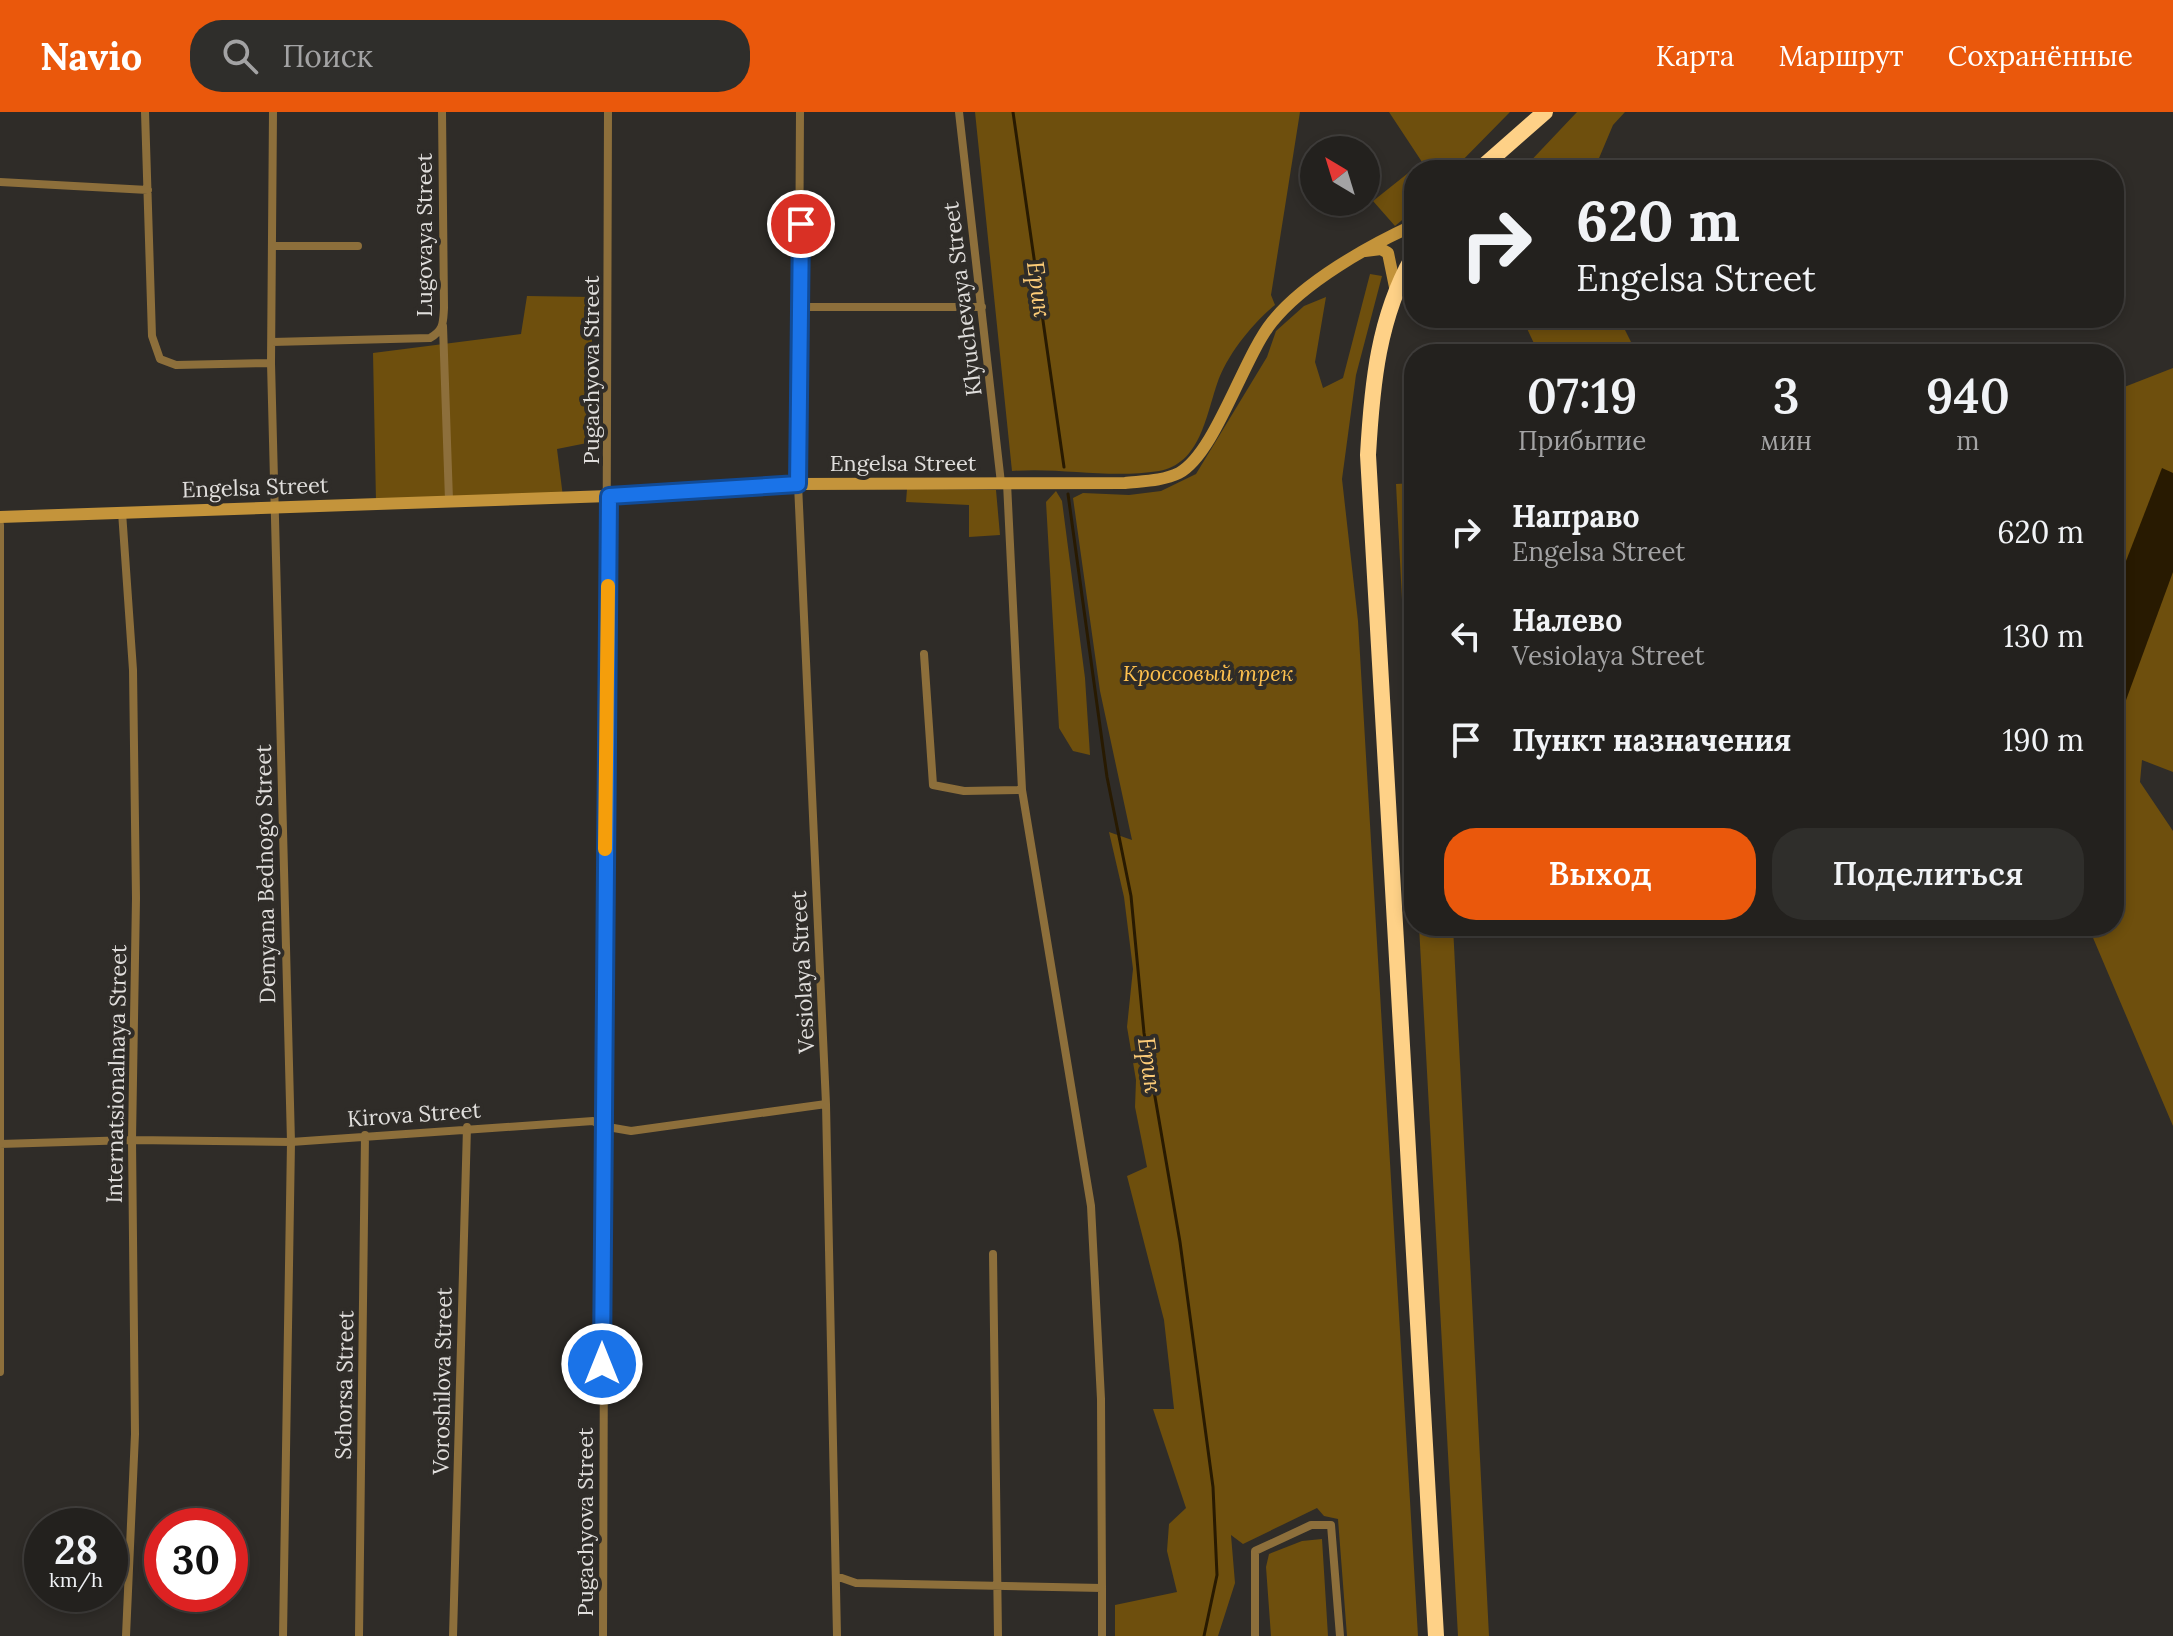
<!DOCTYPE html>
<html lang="ru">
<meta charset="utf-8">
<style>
:root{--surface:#23211e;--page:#2f2e2b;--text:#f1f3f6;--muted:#a3a3a4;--line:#403e3c;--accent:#ea580c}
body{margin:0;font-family:Lora,serif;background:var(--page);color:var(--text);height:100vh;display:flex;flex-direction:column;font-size:30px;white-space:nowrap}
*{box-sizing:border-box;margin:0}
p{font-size:26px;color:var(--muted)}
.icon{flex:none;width:44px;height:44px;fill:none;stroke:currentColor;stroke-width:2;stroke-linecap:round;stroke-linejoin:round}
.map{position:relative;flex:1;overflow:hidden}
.details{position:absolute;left:1404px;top:232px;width:720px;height:592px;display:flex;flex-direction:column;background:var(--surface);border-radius:32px;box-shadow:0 4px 12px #0003,0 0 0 2px var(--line)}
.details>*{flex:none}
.top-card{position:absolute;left:1404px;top:48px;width:720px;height:168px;border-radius:32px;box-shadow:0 4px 12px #0003,0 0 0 2px var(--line);background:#23211e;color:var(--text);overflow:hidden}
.needle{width:52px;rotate:322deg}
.fabs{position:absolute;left:1300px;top:24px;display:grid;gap:16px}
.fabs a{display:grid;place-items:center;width:80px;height:80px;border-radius:50%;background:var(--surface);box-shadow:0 4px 12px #0003,0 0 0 2px var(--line);font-size:40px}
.speed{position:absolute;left:24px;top:1396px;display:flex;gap:16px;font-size:40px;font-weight:700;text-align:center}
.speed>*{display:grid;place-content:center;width:104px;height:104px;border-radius:50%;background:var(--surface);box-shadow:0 4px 12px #0003,0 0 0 2px var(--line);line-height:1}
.speed small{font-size:20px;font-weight:400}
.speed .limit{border:12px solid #d22;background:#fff;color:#111}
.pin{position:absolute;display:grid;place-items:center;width:68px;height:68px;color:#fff;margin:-34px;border:4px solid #fff;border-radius:50%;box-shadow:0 2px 8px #0007}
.me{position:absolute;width:88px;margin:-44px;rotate:0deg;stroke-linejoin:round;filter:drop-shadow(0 0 6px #0008)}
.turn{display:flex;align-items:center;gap:28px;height:168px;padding:0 40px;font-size:36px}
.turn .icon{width:104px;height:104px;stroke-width:2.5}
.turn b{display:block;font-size:56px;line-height:68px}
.eta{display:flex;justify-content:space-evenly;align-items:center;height:136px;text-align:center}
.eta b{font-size:48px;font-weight:600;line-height:56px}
.primary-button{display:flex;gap:16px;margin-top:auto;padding:16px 40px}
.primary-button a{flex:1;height:92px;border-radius:32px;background:var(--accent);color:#fff;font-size:32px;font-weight:600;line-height:92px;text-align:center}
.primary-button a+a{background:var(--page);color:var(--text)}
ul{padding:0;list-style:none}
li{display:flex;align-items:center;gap:24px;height:104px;padding:0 40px}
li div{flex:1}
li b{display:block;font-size:30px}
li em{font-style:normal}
header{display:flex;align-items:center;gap:48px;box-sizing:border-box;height:112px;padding:0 40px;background:var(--accent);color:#fff}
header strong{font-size:38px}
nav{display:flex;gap:44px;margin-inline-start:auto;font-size:28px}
.search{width:560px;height:72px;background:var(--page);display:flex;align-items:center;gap:20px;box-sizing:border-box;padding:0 28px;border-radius:32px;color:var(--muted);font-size:30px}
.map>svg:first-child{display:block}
.green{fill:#6e4f0d}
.water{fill:#281a01}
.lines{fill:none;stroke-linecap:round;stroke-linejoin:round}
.stream{stroke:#281a01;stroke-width:3}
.street{stroke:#8d6f3b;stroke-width:8}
.secondary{stroke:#c4943b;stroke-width:12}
.highway{stroke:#fed187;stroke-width:16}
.route-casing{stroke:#114b97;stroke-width:20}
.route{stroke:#1a73e8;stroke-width:14}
.slow{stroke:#f59e0b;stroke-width:14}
.labels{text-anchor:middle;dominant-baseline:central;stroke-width:8;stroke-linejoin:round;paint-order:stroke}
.street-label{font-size:22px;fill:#e0dedc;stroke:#2f2c28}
.park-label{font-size:22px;font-style:italic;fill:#ffc14e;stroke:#2f2c28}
.water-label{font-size:24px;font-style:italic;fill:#fdcc78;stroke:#2f2c28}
</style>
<header>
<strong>Navio</strong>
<div class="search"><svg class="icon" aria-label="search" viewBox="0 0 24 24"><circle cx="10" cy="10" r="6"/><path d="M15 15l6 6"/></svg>Поиск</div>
<nav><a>Карта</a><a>Маршрут</a><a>Сохранённые</a></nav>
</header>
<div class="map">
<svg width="2173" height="1524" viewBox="0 0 2173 1524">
<rect width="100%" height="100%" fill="#2f2c28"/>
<path class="green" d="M975 0H1300L1271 183 1275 193C1251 213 1227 243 1217 272 1206 304 1200 352 1159 359 1108 367 1061 355 1012 359Z
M1389 0H1510L1453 58H1414V98L1395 114 1373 89 1422 50Z
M1577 0H1625L1613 13 1594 58H1522Z
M1370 162 1382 164 1356 263 1342 367 1358 509 1418 1524H1347L1338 1407 1324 1404 1317 1396 1243 1432 1231 1423 1235 1471 1218 1524H1115V1493L1177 1480 1167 1439 1169 1412 1186 1396 1153 1297H1174L1164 1208 1127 1064 1147 1055 1135 995 1136 968 1127 915 1133 857 1124 785 1109 720 1132 728 1100 579 1073 386 1083 381 1129 383 1161 379 1196 362 1267 245 1276 219 1304 194 1326 185 1315 250 1323 276 1343 266Z
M527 184 592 185V330L557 337 563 385 376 390 373 241 521 222Z
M1522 206H1619L1637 242H1539Z
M2173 256V660L2142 648 2140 670 2173 719V1014L2088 814H2114V279Z
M1414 371V719L1396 372Z
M907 377 996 378 1000 423 969 425V393L906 390Z
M1056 379 1062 389 1085 566 1090 643 1073 639 1059 616 1046 390Z
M1419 814H1453L1489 1524H1458Z
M1322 1427 1328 1524H1271L1266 1455 1269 1442 1302 1429Z"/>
<path class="water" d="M2162 356 2173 361V460L2118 610 2114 608V480Z"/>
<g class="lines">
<path class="stream" d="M1013 0 1064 355
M1068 382 1107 665 1131 784 1144 921 1180 1130 1213 1375 1217 1463 1204 1524"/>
<path class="street" d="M145 0 152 224 160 247 176 253 271 251
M273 0 271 251 291 1030 283 1524
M800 0 798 372 826 992 837 1524
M959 0 1001 371
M0 70 148 78
M272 134H358
M801 195H982
M443 214 449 388
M272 230 430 226C444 218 443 211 444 196L442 0
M1007 371 1022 678 1091 1094 1101 1287 1102 1476
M122 400 133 558 136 786 132 1028 135 1322 126 1524
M0 413V1260
M924 542 933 673 964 679 1022 678
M0 1032 132 1028 291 1030 593 1009 602 1014 631 1019 826 992
M993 1142 998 1524
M836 1464 856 1471 1102 1476V1524
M359 1524 365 1023
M453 1524 467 1015
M603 1524 608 0
M1255 1524V1439L1311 1413H1331L1340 1524"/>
<path class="secondary" d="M1365 139 1381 137 1388 141 1395 175
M0 405 609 384 798 372 1125 371C1143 369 1163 369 1179 361 1215 342 1243 246 1272 210 1304 170 1368 134 1414 113"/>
<path class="highway" d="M1479 58 1545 0
M1414 143C1378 205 1372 273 1368 343L1436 1524"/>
</g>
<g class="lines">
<defs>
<path id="route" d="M602 1252 609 384 798 372 801 112"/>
</defs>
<use href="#route" class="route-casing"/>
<use href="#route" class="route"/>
<path class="slow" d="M605 737 608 474"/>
</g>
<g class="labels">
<g class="street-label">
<text transform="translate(424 123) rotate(-90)">Lugovaya Street</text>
<text transform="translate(962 187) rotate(-97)">Klyuchevaya Street</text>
<text transform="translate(591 258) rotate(-90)">Pugachyova Street</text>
<text x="903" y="351">Engelsa Street</text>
<text transform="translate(255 375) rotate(-2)">Engelsa Street</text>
<text transform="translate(265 762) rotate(-91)">Demyana Bednogo Street</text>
<text transform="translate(802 860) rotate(-93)">Vesiolaya Street</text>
<text transform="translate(116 962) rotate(-89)">Internatsionalnaya Street</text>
<text transform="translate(414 1002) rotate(-4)">Kirova Street</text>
<text transform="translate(442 1269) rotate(-89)">Voroshilova Street</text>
<text transform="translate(344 1273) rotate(-89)">Schorsa Street</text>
<text transform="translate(585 1410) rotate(-90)">Pugachyova Street</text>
</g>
<g class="park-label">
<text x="1208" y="561">Кроссовый трек</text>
</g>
<g class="water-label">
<text transform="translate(1039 177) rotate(82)">Ерик</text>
<text transform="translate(1150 953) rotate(82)">Ерик</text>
</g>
</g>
</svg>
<div class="fabs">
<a><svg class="needle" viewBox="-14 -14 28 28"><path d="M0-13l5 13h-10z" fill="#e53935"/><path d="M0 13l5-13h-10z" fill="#a3a3a4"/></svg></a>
</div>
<div class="speed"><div>28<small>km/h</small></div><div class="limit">30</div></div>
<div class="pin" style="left:801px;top:112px;background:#d93025"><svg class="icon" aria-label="arrive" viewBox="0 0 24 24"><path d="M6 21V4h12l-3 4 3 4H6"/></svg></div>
<svg class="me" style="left:602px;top:1252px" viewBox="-20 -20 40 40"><circle r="17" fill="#1a73e8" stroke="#fff" stroke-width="3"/><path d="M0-11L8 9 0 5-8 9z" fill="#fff"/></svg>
<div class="top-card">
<div class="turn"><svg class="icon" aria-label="right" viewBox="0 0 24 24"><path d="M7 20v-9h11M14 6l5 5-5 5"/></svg><div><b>620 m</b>Engelsa Street</div></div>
</div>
<section class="details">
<div class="eta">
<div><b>07:19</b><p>Прибытие</p></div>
<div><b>3</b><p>мин</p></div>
<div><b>940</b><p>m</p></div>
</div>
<ul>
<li><svg class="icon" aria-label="right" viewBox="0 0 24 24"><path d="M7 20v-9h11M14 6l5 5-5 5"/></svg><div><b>Направо</b><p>Engelsa Street</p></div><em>620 m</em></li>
<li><svg class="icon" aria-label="left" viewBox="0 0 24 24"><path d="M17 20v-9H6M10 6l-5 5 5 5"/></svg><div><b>Налево</b><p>Vesiolaya Street</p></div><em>130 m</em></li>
<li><svg class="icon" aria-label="arrive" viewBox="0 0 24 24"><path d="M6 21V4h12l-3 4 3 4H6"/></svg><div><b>Пункт назначения</b></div><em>190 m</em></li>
</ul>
<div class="primary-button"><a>Выход</a><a>Поделиться</a></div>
</section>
</div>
